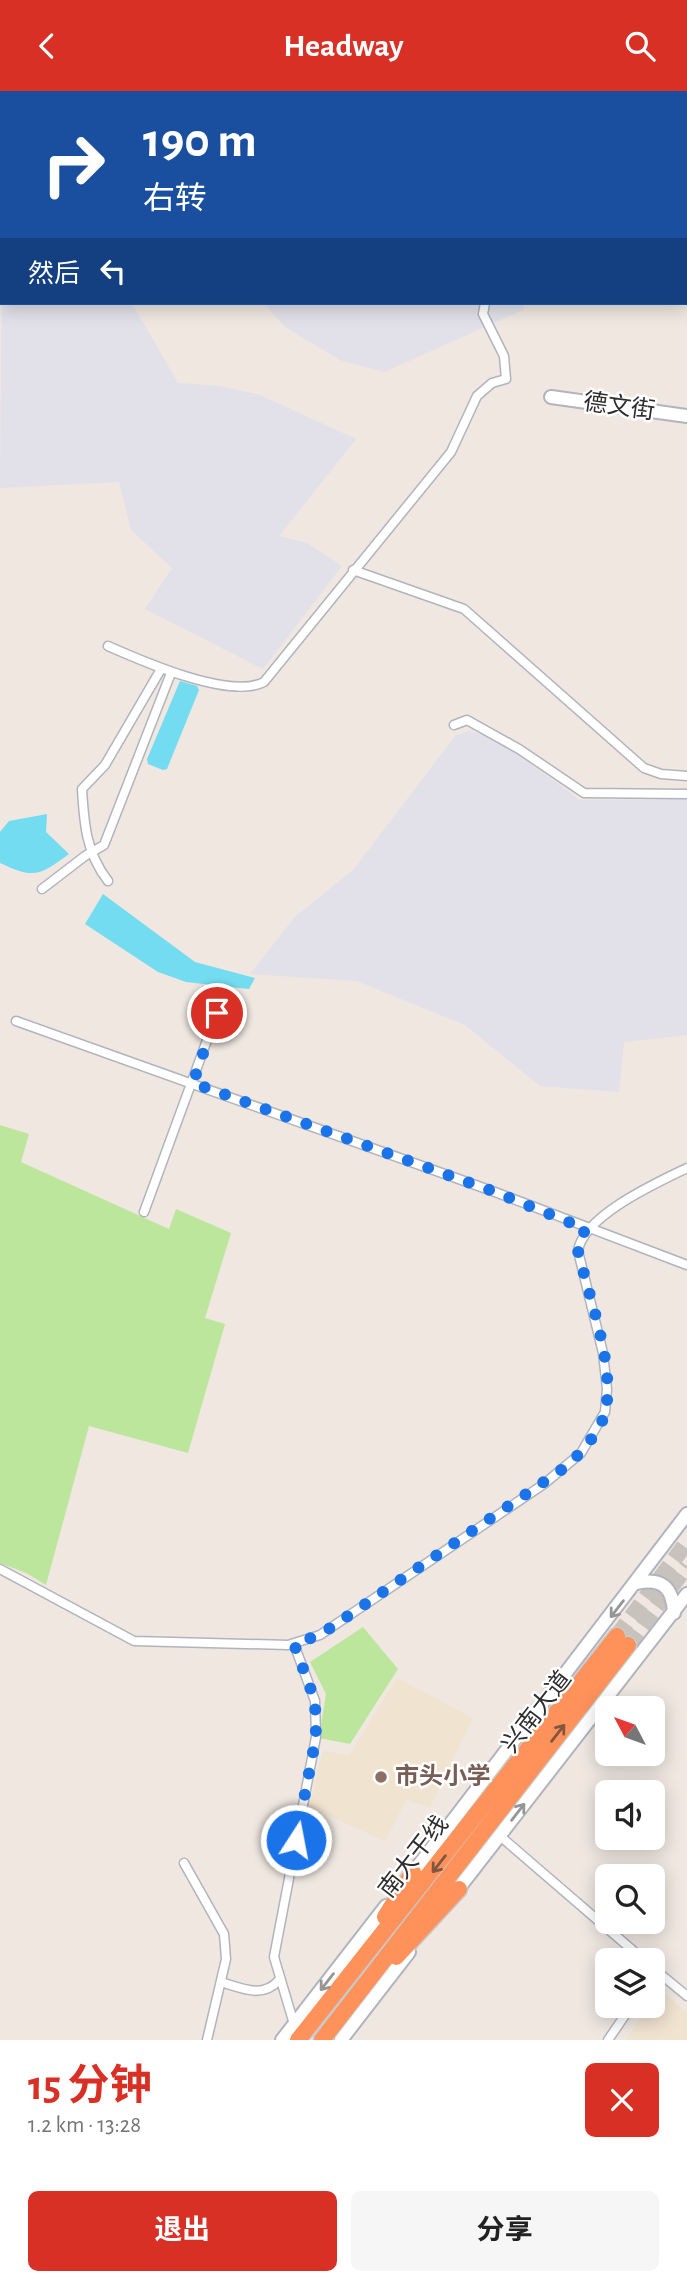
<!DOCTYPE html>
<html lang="zh">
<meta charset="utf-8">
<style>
:root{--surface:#fff;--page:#f6f6f6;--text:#222;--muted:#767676;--accent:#d93025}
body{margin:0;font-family:"Alegreya Sans","Noto Sans SC",sans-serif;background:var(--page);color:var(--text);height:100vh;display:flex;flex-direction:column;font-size:26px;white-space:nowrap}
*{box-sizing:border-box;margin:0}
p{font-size:23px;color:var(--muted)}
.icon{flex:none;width:38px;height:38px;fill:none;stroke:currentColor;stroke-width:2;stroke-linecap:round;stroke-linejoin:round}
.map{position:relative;height:1949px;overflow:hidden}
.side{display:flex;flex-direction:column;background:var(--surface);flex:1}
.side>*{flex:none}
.guide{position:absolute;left:0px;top:0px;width:688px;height:214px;box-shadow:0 4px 18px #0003;background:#1a4fa0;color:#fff;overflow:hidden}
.needle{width:46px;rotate:311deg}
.buttons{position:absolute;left:595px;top:1605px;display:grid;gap:14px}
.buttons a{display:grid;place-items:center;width:70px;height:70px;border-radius:10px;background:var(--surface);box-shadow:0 4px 18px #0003;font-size:35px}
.pin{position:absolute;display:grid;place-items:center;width:60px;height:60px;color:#fff;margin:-30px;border:4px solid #fff;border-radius:50%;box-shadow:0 2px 7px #0007}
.me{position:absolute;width:77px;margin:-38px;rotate:11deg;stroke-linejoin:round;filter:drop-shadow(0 0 5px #0008)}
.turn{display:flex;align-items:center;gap:24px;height:147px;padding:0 28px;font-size:32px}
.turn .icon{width:91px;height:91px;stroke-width:2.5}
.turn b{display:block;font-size:49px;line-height:60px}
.then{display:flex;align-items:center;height:66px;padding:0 28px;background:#0003;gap:14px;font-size:26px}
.round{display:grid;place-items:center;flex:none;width:74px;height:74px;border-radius:10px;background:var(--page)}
.head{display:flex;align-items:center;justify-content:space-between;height:119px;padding:0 28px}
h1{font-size:42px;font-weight:700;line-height:52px;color:var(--accent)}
.button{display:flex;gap:14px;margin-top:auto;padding:14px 28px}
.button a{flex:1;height:80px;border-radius:10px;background:var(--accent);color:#fff;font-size:28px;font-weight:700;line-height:80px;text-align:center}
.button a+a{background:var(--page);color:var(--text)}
header{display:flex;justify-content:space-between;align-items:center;height:91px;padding:0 28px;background:var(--accent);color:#fff;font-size:32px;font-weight:700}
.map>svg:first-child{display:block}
.industrial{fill:#e2e0e8}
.education{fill:#f0e3d0}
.green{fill:#bde69d}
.water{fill:#73dcf1}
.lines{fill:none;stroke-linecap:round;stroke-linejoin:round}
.highway-tunnel{stroke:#c8c2bc;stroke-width:16;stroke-dasharray:16 8;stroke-linecap:butt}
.street-casing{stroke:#b0b4be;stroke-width:11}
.secondary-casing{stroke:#b0b4be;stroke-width:16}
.highway-casing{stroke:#c9c9c9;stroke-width:19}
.street{stroke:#fff;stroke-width:8}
.secondary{stroke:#fff;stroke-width:12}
.highway{stroke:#ff925b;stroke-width:16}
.oneway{stroke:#969696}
.oneway2{stroke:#825640}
.route{stroke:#1a73e8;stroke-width:12;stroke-dasharray:0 21.6}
.education-dot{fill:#8d6e63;stroke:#fff;stroke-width:2.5}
.labels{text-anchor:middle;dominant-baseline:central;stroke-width:5;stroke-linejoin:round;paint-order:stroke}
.street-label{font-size:24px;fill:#2e2e2e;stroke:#fff}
.education-label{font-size:24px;font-weight:bold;fill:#785e54;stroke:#fff;text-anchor:start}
</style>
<header><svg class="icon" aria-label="back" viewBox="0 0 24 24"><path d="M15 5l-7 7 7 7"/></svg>Headway<svg class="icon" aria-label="search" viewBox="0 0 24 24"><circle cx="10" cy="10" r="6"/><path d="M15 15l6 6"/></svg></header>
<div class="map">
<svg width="687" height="1949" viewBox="0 0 687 1949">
<rect width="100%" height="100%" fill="#efe7e0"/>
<path class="industrial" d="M90 0H339L90 2Z
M2 147V212H132L178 292 219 295 260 304 356 348 279 445 307 452 342 475 263 578 145 518 172 477 131 439 119 391 0 397Z
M264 212H525L523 219 384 281 340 269 285 236Z
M469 640 493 646 580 709 687 708V944L624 951 619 1001 540 995 465 934 357 890 250 883 295 826 354 778 456 644Z"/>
<path class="education" d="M397 1587 473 1627 430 1716 406 1709 385 1750 309 1716 323 1660 349 1664Z
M660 1898 687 1922V1949H626L649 1915 653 1914Z"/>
<path class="green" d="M0 1034 29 1043 21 1071 169 1138 176 1118 231 1142 205 1227 225 1233 188 1362 89 1335 46 1494 26 1482 0 1472Z
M363 1536 398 1578 350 1653 319 1647 326 1603 310 1571Z"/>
<path class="water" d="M180 590 197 595 199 599 167 678 163 679 148 673 147 668Z
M47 723 46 741 69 763C39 785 34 788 0 772V741L9 730Z
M103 803 195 871 255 887 249 898 186 891 158 881 85 833Z"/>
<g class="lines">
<path class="highway-tunnel" d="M617 1545 687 1451
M628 1554 687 1475"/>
<defs>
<path id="street" d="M353 479 464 518 644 677 661 683 687 685
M108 555C142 570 230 609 264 591L451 361 477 305 492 292 506 288 504 265 483 223 485 212
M454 634 467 629 519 658 584 702 687 703
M108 790C86 762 84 732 82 698L105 674 161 578
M42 798 85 765 104 754 171 582
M16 930 495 1101 687 1174
M144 1121 217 922
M0 1478 134 1550 288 1554 320 1544 544 1393 581 1362 605 1321 607 1298 603 1262 578 1160C583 1125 656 1092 687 1077
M500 1745 644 1869
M184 1772 224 1843 226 1868 207 1949
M653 1877 687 1905
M221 1891C241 1897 263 1908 279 1889
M294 1933 274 1866 316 1646 315 1610 294 1553
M608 1949 632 1914"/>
<path id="secondary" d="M549 0 550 2
M565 2V0
M583 2V0
M686 25H687
M551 306 687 325
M637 1492C662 1486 673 1497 674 1522
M409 1787 687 1423
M455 1802 687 1503
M282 1949 386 1815
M341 1949 409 1861"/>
<path id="highway" d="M385 1826 413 1781
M396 1866 459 1798
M298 1949 617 1545
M322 1949 628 1554"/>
</defs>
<use href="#street" class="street-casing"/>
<use href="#secondary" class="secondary-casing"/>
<use href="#highway" class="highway-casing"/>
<use href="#street" class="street"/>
<use href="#secondary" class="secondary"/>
<use href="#highway" class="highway"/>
</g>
<defs><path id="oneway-shaft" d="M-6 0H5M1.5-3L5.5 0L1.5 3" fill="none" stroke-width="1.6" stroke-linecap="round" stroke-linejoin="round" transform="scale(1.75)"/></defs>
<g class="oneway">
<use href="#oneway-shaft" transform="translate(617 1518) rotate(128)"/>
<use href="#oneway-shaft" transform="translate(518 1721) rotate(-52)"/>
<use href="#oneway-shaft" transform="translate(327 1891) rotate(128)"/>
</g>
<g class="oneway2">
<use href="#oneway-shaft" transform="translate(558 1642) rotate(-52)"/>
<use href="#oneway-shaft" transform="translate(439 1773) rotate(128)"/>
</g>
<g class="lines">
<path class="route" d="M217 922 193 992 495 1101 586 1138 580 1147 578 1160C589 1206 614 1271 606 1318 602 1339 581 1362 567 1375L320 1544 294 1553 315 1610 316 1646 296 1749"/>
</g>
<circle class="education-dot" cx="381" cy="1686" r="7"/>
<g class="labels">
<g class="street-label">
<text transform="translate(619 316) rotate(8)">德文街</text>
<text transform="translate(537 1621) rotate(-52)">兴南大道</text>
<text transform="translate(414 1766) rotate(-52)">南大干线</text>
</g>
<g class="education-label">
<text x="395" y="1686">市头小学</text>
</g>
</g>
</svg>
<div class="buttons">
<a><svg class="needle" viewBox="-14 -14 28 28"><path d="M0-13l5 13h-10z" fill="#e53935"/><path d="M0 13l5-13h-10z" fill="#767676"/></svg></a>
<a><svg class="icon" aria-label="sound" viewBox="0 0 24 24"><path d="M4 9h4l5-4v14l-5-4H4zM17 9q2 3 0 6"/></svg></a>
<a><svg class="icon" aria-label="search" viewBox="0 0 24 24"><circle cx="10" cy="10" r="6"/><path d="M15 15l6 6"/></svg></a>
<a><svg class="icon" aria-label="layers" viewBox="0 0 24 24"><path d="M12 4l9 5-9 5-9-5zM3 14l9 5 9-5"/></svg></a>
</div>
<div class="pin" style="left:217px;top:922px;background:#d93025"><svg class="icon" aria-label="arrive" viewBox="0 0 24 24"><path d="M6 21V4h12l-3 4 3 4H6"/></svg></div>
<svg class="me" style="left:296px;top:1749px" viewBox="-20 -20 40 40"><circle r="17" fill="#1a73e8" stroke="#fff" stroke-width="3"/><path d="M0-11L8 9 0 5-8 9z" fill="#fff"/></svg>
<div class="guide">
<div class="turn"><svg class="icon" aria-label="right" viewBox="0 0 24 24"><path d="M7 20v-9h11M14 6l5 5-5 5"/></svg><div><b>190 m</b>右转</div></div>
<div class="then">然后<svg class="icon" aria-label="left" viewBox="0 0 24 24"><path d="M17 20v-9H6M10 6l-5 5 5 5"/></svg></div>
</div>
</div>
<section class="side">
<div class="head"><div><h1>15 分钟</h1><p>1.2 km · 13:28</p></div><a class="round" style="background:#d93025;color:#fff"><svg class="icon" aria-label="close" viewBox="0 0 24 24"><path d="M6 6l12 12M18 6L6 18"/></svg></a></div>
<div class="button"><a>退出</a><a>分享</a></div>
</section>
